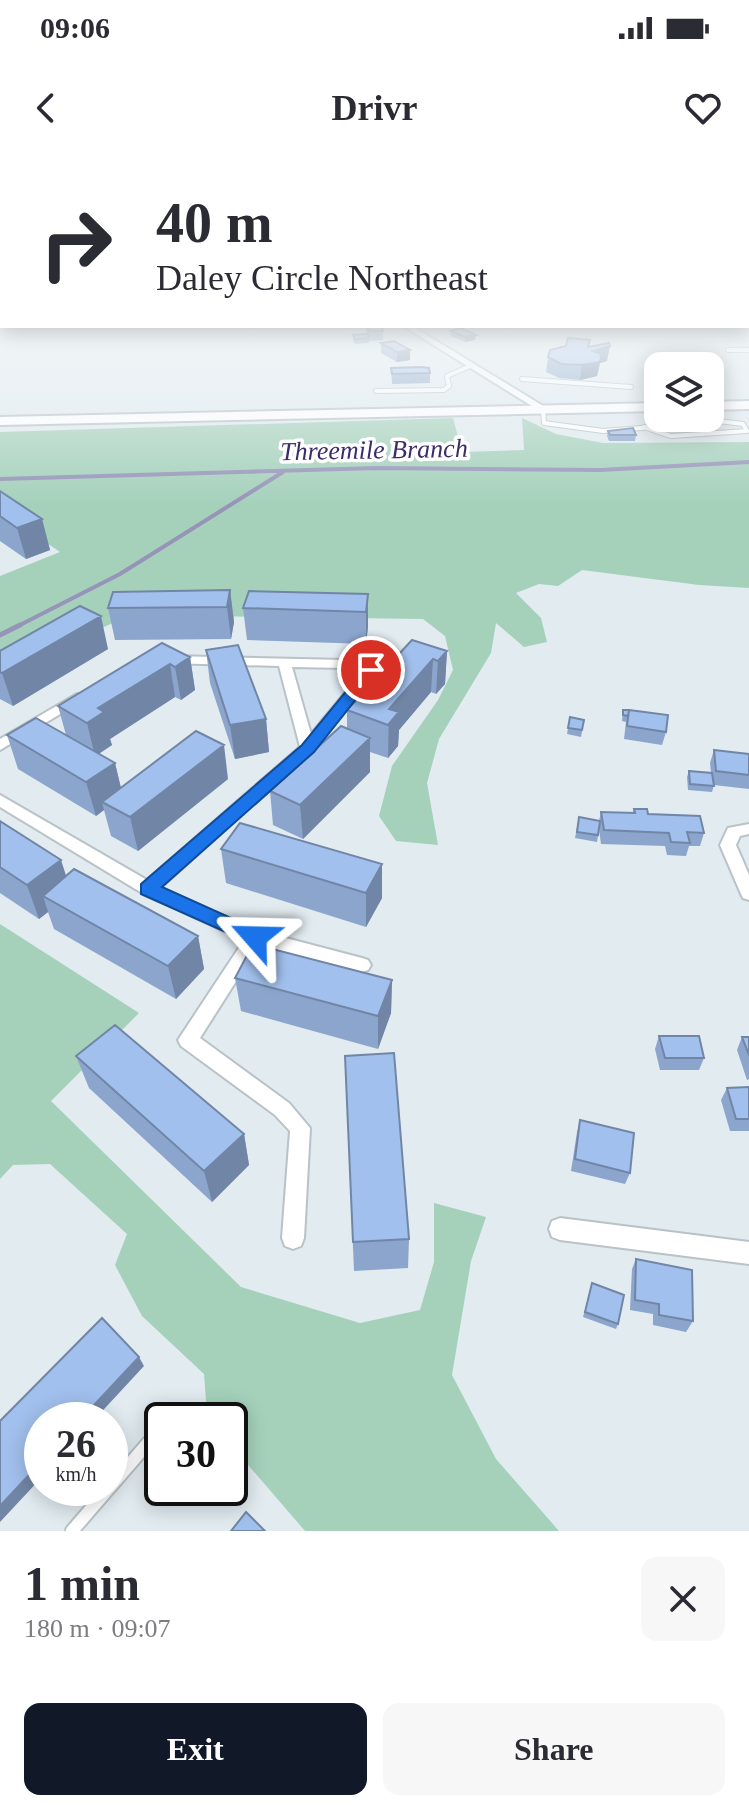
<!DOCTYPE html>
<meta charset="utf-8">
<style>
:root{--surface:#fff;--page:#f7f7f7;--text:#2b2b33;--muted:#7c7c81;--accent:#111827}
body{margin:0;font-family:"Times New Roman",serif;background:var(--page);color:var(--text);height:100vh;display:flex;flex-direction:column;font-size:30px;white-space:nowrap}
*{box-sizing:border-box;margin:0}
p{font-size:26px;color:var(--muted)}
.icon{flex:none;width:44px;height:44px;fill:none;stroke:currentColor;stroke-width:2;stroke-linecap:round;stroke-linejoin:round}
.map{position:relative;height:1371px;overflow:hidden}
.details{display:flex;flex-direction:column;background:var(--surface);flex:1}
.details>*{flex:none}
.guide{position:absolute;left:0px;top:0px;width:750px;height:168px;box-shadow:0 4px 20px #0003;background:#fff;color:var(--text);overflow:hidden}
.fabs{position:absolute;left:644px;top:192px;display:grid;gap:16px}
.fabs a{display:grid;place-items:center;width:80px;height:80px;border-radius:16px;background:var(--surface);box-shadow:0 4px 20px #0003;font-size:40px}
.speed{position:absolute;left:24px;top:1242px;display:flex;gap:16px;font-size:40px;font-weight:700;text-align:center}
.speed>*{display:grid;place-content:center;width:104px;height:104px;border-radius:50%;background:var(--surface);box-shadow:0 4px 20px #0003;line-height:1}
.speed small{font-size:20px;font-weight:400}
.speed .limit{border:4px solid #111;border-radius:12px;background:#fff;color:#111}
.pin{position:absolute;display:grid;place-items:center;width:68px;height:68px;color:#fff;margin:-34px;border:4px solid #fff;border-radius:50%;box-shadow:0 2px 8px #0007}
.me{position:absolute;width:88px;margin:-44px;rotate:295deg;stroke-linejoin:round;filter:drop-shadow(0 0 6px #0008)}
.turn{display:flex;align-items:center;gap:28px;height:168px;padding:0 24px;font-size:36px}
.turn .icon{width:104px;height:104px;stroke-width:2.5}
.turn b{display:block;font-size:56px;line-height:68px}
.round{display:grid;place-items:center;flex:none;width:84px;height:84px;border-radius:16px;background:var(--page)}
.head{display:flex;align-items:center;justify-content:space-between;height:136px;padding:0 24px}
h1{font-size:48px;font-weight:800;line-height:60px}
.primary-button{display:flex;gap:16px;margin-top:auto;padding:16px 24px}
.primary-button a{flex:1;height:92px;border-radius:16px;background:var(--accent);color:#fff;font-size:32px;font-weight:800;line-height:92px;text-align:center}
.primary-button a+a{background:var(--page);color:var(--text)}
.status{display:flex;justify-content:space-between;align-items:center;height:56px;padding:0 40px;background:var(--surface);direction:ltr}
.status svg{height:22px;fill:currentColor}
header{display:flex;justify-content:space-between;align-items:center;height:104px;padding:0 24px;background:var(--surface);font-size:36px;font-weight:800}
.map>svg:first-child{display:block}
.green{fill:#a5d1bb}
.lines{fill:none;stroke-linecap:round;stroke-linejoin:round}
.stream-far1{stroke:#9794b9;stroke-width:4}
.stream{stroke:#9794b9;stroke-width:5}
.lane-far1-casing{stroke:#b8c2c7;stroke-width:6}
.lane-casing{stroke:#b8c2c7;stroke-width:16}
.street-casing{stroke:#b8c2c7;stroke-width:4}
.primary-casing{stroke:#b8c2c7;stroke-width:4}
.lane-far1{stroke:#fff;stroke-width:4}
.lane{stroke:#fff;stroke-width:12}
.street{fill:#fff;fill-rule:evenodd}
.primary{fill:#fff;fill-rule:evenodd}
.wall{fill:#8ba5cc}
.shaded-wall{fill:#7186a6}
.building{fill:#a2c0ed;stroke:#7186a6;stroke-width:2}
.route{fill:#1a73e8;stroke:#114b97;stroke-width:2}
.labels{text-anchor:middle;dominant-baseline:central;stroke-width:7;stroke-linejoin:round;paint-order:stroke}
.far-water-label{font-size:26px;font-style:italic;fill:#3a2d69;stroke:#fff}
</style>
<div class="status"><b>09:06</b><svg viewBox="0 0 49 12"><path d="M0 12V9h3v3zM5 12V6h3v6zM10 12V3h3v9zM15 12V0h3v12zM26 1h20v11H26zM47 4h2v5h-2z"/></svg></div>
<header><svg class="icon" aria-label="back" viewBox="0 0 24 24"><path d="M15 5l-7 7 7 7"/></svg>Drivr<svg class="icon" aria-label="heart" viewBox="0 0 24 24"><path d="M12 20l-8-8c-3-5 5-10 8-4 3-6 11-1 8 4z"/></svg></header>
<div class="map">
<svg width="749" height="1371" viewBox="0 0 749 1371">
<rect width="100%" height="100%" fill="#e1ebf0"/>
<path class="green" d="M453 258 462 292 524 290 522 258 556 274 603 283 749 282V428L699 425 582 410 558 426 539 424 516 433 541 458 547 482 524 487 496 463 491 493 439 579 427 623 438 685 396 681 379 656 392 606 438 540 453 510 445 476 423 459 131 455 0 513V416L60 392 0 351V272Z
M0 764 139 853 51 941 241 1127 360 1163 420 1150 434 1102V1043L486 1057 471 1101 452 1215 496 1299 559 1371H305L230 1284V1260H211L207 1254 204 1214 142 1156 115 1105 127 1074 50 1004 13 1005 0 1019Z"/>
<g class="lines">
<path class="stream-far1" d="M0 319 377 308 600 310 749 302
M16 467 120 414 283 312"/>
<path class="stream" d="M0 475 20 465"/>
<defs>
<path id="lane-far1" d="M728 190H749
M522 219 631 227
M376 231 444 230 449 226 447 216 470 206
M543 249 544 263 603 271 705 263 709 258
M644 267 671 276 747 271 743 264 710 260"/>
<path id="lane" d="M110 1327 148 1283
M72 1371 109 1328"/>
<path id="street" d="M403 166H412L548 249 540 251Z
M171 496 345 500 376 507 378 510 313 591 160 728 259 771 362 798 368 800 371 805 368 810 362 812 259 785 200 878 289 943 310 968 304 1078 301 1086 293 1089 285 1086 282 1078 290 971 275 955 181 886 178 880 244 780 142 733 0 647V635L147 720 300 587 279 506 166 503V497ZM292 507 345 508 362 512 311 574Z
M77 534 82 535V541L0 590V579Z
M749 664V674L740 676 736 685 749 715V740L743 738 741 734 720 685 728 668Z
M560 1058 749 1082V1104L560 1080 552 1077 549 1069 552 1061Z"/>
<path id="primary" d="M749 241V249L710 250V242Z
M658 243V251L0 265V257Z"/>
</defs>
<use href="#lane-far1" class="lane-far1-casing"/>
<use href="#lane" class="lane-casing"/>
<use href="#street" class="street-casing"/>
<use href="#primary" class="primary-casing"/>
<use href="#lane-far1" class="lane-far1"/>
<use href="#lane" class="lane"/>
<use href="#street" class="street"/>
<use href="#primary" class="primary"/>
</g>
<path class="wall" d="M366 166H381L383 171V180L369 181V183L355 184 353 180V175L366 174Z
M451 171 475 180 465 182 451 176Z
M590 180 589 187 607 201 600 203 597 216 580 220 559 218 546 212 548 197Z
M381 183 410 190V200L397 202 381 193Z
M391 208 430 213V223L392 224Z
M608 271 636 275 635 281H609L607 276Z
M0 331 42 359 50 390 26 399 0 381Z
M230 430 234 462 231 479 115 480 108 448Z
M368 434V467L366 484 247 480 243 448Z
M162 483 190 497 195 530 181 540 175 537 110 579 112 585 99 594 115 603 121 628 228 619 138 691 111 676 104 650 96 656 18 609 7 575H66L58 546Z
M108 489 13 546 0 539V491Z
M206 490 266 559 269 592 235 599 210 523Z
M447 491 445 524 436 534 431 532 399 570 398 586 388 598 370 592V612L303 679 273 665 270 631 347 569V550Z
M623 550 666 572 662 585 624 579 626 562 622 561Z
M570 557 584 560 581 577 567 574Z
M714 590 749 594V629L714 625 712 632 688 630 687 617 689 611 711 613 710 603Z
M634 649 704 673 700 686H689L686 696 667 695 665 686 601 684 599 669 597 682 575 678 579 657 599 661 601 652 633 653Z
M0 661 66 716 198 776 204 809 176 839 54 769 48 752 39 759 0 733Z
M221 689 382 738 366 767 226 723Z
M235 818 392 820 391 853 378 889 241 851Z
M659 876 704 898 699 910H660L655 889Z
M742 877H749V919L747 920 737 890Z
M76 896 244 974 249 1005 212 1042 89 928Z
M345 896 409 1079 408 1108 354 1111Z
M749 927V971H730L721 940 727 928Z
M580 960 630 1013 625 1024 571 1011 577 972Z
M636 1099 693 1161 686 1172 653 1165V1154L630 1150 632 1109Z
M592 1123 618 1164 616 1169 583 1157Z"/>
<path class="shaded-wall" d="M476 175 475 180 465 182V177Z
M610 186 607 201 600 203 597 216 580 220 582 205 593 191Z
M410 190V200L397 202V192Z
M42 359 50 390 26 399 17 368Z
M230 430 234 462 231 479 227 447Z
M368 434V467L366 484V452Z
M101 456 108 489 13 546 2 513Z
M447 491 445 524 436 534 438 498Z
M190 497 195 530 181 540 175 507Z
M433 499 431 532 399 570 398 586 388 598 389 549Z
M170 504 175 537 110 579 112 585 95 596 87 563 98 548Z
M266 559 269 592 235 599 230 565Z
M370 578V612L303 679 300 645Z
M224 585 228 619 138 691 130 657Z
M115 603 123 637 102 642 104 650 96 656 86 622Z
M61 700 72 734 43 736 48 752 39 759 27 725Z
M382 704V738L366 767V733Z
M198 776 204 809 176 839 168 806Z
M392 820 391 853 378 889V856Z
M244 974 249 1005 212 1042 204 1011Z
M139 1197 144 1206 94 1260H80Z
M42 1301V1317L0 1362V1346Z"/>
<path class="building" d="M367 166H381L383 171H369Z
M461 168 476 175 465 177 451 171Z
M367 174 369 178 355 179 353 175Z
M568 178 590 180 588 187 609 183 610 186 593 191 601 194 600 202 582 205 561 204 548 197 550 190 566 186Z
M394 181 410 190 397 192 381 183Z
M422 207 429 208 430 213 392 214 391 208Z
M633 268 636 275H610L608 271Z
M0 331 42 359 17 368 0 356Z
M230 430 227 447 108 448 113 432Z
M249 431 368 434 366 452 243 448Z
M80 446 101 456 2 513 0 512V491Z
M412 480 447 491 438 501 433 499 389 549 399 552 388 565 347 550Z
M162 483 190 497 175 507 170 504 98 548 104 552 87 563 58 546Z
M238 485 266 559 230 565 206 490Z
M623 550H629L628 556 623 555Z
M629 550 668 555 666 572 627 566Z
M570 557 584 560 582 570 568 568Z
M36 558 115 603 86 622 7 575Z
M341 566 370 578 300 645 270 631Z
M196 571 224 585 130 657 102 642Z
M714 590 749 594V615L716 611Z
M689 611 712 613 714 626 690 624Z
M634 649H647L648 654 700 656 704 673 687 672 690 683 671 682 669 673 604 670 601 652 635 653Z
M579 657 600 661 598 675 577 672Z
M0 661 61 700 27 725 0 707Z
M240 663 382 704 366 733 221 689Z
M74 709 198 776 168 806 43 736Z
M253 784 392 820 378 856 235 818Z
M115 865 244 974 204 1011 76 896Z
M659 876H699L704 898H665Z
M742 877H749V895Z
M394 893 409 1079 353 1082 345 896Z
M749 927V959H736L727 928Z
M580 960 634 973 630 1013 575 999Z
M636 1099 692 1110 693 1161 659 1155V1144L635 1140Z
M592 1123 624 1135 618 1164 585 1152Z
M102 1158 139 1197 80 1260H42V1301L0 1346V1261Z
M246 1352 265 1371H231Z"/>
<linearGradient id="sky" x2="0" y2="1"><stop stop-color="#9dbcf0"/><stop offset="0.44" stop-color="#f2f6f8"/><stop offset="1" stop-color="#f2f6f8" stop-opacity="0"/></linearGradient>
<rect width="749" height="344" fill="url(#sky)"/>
<path class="route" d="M366 507 379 510 314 592 162 727 262 772 265 777 262 782H248L141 734V724L302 585Z"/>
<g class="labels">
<g class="far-water-label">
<text transform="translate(374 290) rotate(-1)">Threemile Branch</text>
</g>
</g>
</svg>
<div class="fabs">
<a><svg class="icon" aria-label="layers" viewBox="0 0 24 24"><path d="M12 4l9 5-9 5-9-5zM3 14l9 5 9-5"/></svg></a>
</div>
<div class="speed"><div>26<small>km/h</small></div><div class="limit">30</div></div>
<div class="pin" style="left:371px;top:510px;background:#d93025"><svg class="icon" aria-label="arrive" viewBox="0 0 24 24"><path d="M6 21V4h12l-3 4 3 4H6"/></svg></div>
<svg class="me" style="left:255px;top:777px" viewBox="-20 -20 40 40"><path d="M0-17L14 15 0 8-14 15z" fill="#1a73e8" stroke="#fff" stroke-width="4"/></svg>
<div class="guide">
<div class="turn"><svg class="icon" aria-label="right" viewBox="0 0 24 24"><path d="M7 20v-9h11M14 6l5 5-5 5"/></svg><div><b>40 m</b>Daley Circle Northeast</div></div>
</div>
</div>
<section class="details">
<div class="head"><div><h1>1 min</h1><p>180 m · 09:07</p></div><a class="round"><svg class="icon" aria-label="close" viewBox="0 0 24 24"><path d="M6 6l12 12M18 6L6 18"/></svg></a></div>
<div class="primary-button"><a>Exit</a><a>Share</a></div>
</section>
